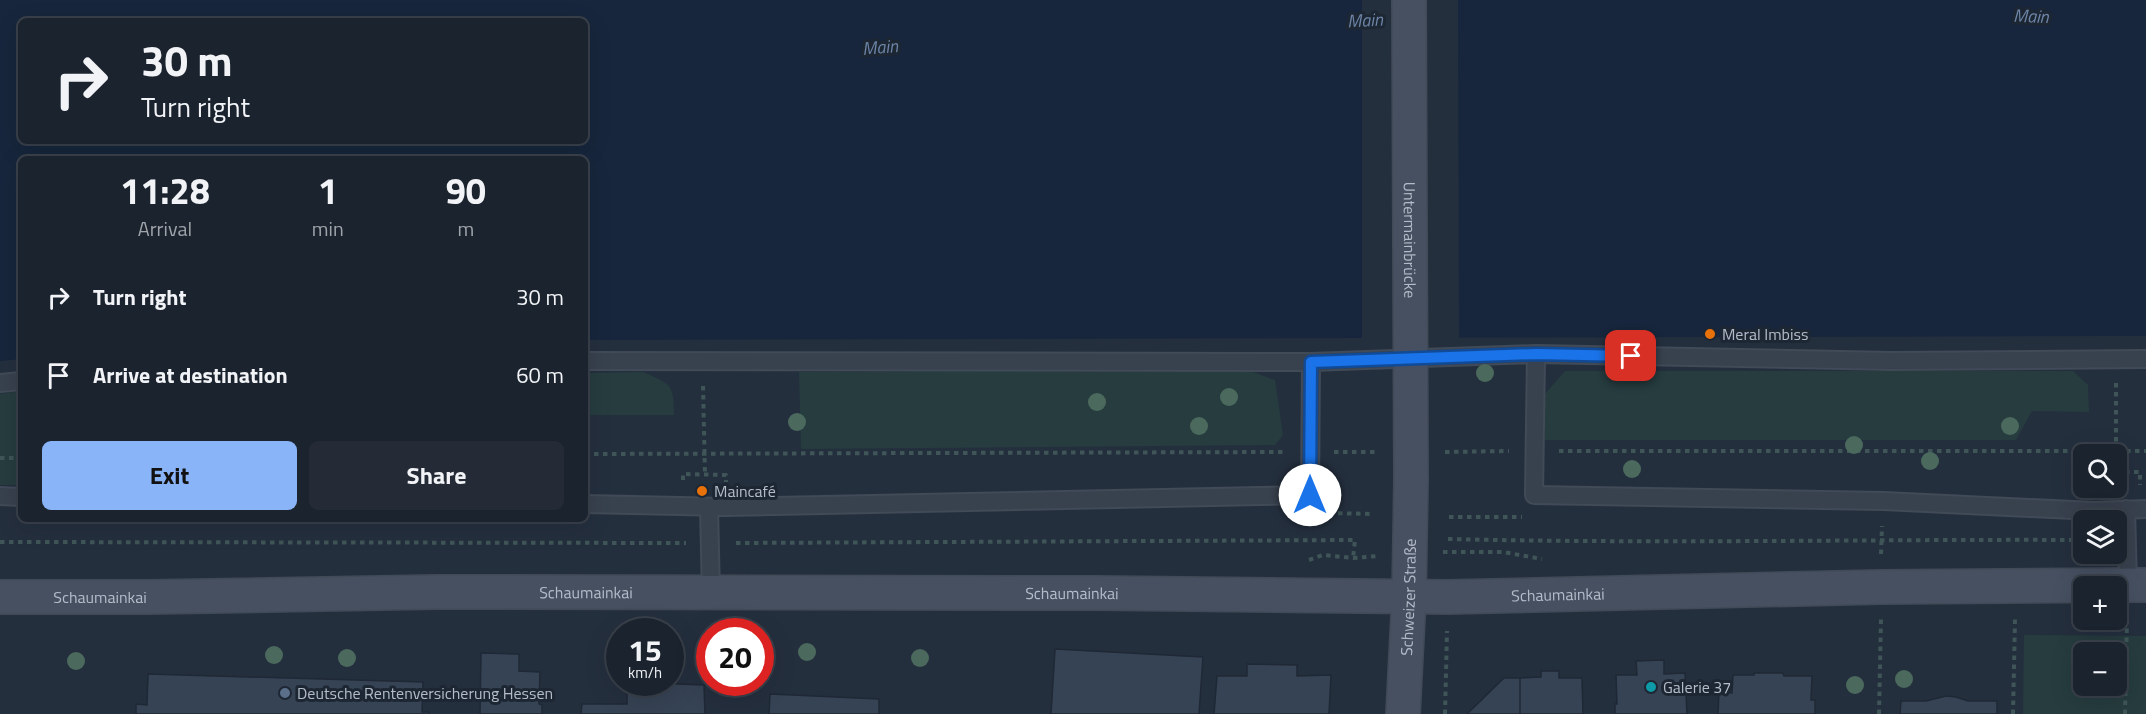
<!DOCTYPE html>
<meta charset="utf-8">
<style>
:root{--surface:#1b232e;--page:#242b36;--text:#f1f3f6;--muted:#a0a4aa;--line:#39404a;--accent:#8ab4f8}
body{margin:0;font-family:"Titillium Web",sans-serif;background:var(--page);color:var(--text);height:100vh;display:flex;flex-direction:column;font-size:22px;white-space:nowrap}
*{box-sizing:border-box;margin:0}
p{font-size:20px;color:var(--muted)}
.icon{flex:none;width:33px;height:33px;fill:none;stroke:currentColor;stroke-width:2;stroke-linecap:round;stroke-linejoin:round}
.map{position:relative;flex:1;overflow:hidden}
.drawer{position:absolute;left:18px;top:156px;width:570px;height:366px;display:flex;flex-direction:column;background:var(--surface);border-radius:9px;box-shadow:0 6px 24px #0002,0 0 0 2px var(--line)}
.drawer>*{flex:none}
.banner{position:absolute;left:18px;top:18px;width:570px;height:126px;border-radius:9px;box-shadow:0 6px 24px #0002,0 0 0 2px var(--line);background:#1b232e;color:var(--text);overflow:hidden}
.buttons{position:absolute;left:2073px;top:444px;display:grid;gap:12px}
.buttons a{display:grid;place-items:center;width:54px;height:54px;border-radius:9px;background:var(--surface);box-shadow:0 6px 24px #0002,0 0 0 2px var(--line);font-size:30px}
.speed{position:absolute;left:606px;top:618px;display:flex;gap:12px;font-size:30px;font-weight:700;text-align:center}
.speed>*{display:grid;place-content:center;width:78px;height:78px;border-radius:50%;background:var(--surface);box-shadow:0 6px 24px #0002,0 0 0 2px var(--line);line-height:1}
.speed small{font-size:15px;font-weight:400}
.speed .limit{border:9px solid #d22;background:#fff;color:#111}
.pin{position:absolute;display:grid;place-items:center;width:51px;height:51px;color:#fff;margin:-26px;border-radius:12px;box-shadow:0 3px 9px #0006}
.me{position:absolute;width:66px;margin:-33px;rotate:0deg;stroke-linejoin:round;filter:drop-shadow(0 0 4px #0008)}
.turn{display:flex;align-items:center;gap:21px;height:126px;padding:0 24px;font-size:27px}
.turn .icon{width:78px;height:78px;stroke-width:2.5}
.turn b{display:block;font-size:42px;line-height:51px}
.eta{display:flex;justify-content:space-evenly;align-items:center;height:102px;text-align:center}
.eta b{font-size:36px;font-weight:700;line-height:42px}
.action{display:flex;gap:12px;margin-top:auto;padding:12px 24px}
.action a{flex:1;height:69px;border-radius:9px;background:var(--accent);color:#111;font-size:24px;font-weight:700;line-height:69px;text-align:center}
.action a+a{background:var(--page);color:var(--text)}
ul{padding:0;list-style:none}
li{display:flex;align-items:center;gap:18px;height:78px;padding:0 24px}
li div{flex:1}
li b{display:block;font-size:22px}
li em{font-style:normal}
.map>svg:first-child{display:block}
.green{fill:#263c3f;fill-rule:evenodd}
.water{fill:#17263c;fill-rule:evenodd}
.pier{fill:#242f3e}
.building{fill:#364354;stroke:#1f2835;stroke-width:1.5}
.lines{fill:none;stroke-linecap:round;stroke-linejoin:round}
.lane-casing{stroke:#414a57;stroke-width:20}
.secondary-casing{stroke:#414a57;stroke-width:36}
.path{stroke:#3f5557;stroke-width:4;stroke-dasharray:4.5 4.5;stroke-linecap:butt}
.lane{stroke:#38414e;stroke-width:16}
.secondary{stroke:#465061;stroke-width:33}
.secondary-bridge-casing{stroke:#414a57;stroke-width:36;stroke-linecap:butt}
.secondary-bridge{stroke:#465061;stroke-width:33}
.tree{fill:#4b6a5d}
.route-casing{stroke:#114b97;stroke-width:15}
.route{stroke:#1a73e8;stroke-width:10}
.food-dot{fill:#e8710a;stroke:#1d2633;stroke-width:2}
.culture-dot{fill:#0f9aa8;stroke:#1d2633;stroke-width:2}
.service-dot{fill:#5c6f8a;stroke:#1d2633;stroke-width:2}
.labels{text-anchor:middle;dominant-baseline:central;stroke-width:6;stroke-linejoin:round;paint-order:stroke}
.street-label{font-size:16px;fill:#b4bcc9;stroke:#1d2633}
.poi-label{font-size:16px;fill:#b4bcc9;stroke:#1d2633;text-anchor:start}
.water-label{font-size:18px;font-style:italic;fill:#6d86a8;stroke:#1d2633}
</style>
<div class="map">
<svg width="2146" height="714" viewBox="0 0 2146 714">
<rect width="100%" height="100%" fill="#242f3e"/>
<path class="green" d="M1245 369 1275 380 1283 435 1275 445 801 449 799 372Z
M1565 371H2073L2088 385 2089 412 2032 411 2016 440H1545L1544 395Z
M643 372C671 384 674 384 674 415H587L589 488H585V373Z
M21 391V485H0V394Z
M2024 635 2146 636V714H2023ZM2084 652H2116V686H2084Z"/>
<path class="water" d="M0 0H2146V336L585 340V159H21V359L0 361ZM21 21H585V141H21Z"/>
<path class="pier" d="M1362 0H1458L1459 340H1362Z"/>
<path class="building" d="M1055 649 1203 657 1199 714H1051Z
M481 653 519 654V671L540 672 539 704 542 705V714H480Z
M1664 660V674L1685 673 1687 714H1615V704H1617L1616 675H1637L1636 661Z
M1247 664 1297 665V676L1331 675 1329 714H1214L1217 676H1247Z
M1541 671H1559V678H1582L1583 714H1520V678L1541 677Z
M1754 673H1783L1784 676H1812L1811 700H1815V714H1718L1719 692 1732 693 1733 675H1754Z
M148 674 423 682 422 712H429V714H136V704L147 705Z
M1504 678H1520V714H1467Z
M627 682 704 685 705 714H581L582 704H627Z
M770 694 879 699V714H769Z
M1946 696 1956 697 1968 701H1997V714H1900L1901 701H1926Z"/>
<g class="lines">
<defs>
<path id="lane" d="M1536 354 1534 495 1884 501 2094 511 2146 509
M585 361 1311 362 1536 354 1892 361 2146 359
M0 383 21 381
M0 496 21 497
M585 504 727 507 1310 495 1311 362
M709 507 711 594
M2126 509 2128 585"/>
<g id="secondary">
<path id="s1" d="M0 597H149L436 592 1098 593 1448 597 1881 587 2146 585"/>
<path id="s2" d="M1403 714 1409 597 1411 480"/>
</g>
</defs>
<use href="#lane" class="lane-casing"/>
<use href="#secondary" class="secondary-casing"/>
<path class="path" d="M2116 383V454
M703 386 705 475
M1559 451H2146
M1334 452H1377
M1445 452 1509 451
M585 454 1284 452
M0 458H21
M2116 463 2117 472
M2116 472H2140V485
M683 480V474L726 475V482
M1329 513 1373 514
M1449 517H1522
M1448 539C1660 544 1872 539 2084 540
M0 542 686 543
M736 543 1355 540 1353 558
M1443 552H1503L1542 559
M1881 554 1882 526
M1309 560 1323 555 1353 558 1378 556
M1445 714 1447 631
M1879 714 1881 619
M2013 714 2015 619
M2125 714 2127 619"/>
<use href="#lane" class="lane"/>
<use href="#secondary" class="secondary"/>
<defs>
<g id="secondary-bridge">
<path id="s3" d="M1409 0 1411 480"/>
</g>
</defs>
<use href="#secondary-bridge" class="secondary-bridge-casing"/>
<use href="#secondary-bridge" class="secondary-bridge"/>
</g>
<g class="tree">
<circle cx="1485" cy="373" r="9"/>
<circle cx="1229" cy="397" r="9"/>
<circle cx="1097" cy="402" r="9"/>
<circle cx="797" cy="422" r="9"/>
<circle cx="1199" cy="426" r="9"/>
<circle cx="2010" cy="426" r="9"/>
<circle cx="1854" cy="445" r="9"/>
<circle cx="1930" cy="461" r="9"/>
<circle cx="1632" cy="469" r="9"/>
<circle cx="807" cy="652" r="9"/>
<circle cx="274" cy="655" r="9"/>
<circle cx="347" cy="658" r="9"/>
<circle cx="920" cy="658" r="9"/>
<circle cx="76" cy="661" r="9"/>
<circle cx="1904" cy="679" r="9"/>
<circle cx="1855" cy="685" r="9"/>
</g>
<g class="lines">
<defs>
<path id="route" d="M1310 495 1311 362 1536 354 1631 356"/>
</defs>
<use href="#route" class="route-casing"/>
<use href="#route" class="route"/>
</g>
<g class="food-dot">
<circle cx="1710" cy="334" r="6"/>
<circle cx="702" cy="491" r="6"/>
</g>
<circle class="culture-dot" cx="1651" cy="687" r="6"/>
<circle class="service-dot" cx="285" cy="693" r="6"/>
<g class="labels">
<g class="street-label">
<text stroke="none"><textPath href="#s3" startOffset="240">Untermainbrücke</textPath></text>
<text stroke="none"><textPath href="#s1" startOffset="586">Schaumainkai</textPath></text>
<text stroke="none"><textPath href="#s1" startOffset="1072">Schaumainkai</textPath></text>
<text stroke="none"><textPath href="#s1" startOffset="1558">Schaumainkai</textPath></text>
<text stroke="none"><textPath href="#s1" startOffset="100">Schaumainkai</textPath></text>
<text stroke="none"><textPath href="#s2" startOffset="117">Schweizer Straße</textPath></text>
</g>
<g class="poi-label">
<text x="1722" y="334">Meral Imbiss</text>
<text x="714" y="491">Maincafé</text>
<text x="1663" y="687">Galerie 37</text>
<text x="297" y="693">Deutsche Rentenversicherung Hessen</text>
</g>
<g class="water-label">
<text transform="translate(2031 16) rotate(2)">Main</text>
<text transform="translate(1365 20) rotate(-3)">Main</text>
<text transform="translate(880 47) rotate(-5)">Main</text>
</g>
</g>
</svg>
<div class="buttons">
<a><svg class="icon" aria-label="search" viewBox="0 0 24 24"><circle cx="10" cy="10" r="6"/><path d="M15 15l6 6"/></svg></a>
<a><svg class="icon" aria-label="layers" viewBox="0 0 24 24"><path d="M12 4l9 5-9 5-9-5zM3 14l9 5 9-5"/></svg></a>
<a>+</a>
<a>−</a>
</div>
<div class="speed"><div>15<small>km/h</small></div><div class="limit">20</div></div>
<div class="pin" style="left:1631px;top:356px;background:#d93025"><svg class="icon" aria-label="arrive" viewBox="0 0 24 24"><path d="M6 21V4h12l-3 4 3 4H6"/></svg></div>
<svg class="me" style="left:1310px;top:495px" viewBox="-20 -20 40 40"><circle r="19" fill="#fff"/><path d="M0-13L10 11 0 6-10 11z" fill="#1a73e8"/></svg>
<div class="banner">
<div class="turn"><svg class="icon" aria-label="right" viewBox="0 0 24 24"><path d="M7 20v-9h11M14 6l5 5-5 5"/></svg><div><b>30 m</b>Turn right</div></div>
</div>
<section class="drawer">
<div class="eta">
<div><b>11:28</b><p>Arrival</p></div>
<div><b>1</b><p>min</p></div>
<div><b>90</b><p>m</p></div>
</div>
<ul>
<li><svg class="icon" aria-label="right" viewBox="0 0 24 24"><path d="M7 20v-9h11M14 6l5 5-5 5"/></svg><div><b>Turn right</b></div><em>30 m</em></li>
<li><svg class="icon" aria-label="arrive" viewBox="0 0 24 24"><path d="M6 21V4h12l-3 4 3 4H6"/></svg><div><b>Arrive at destination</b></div><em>60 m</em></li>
</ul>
<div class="action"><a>Exit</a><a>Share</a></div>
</section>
</div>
